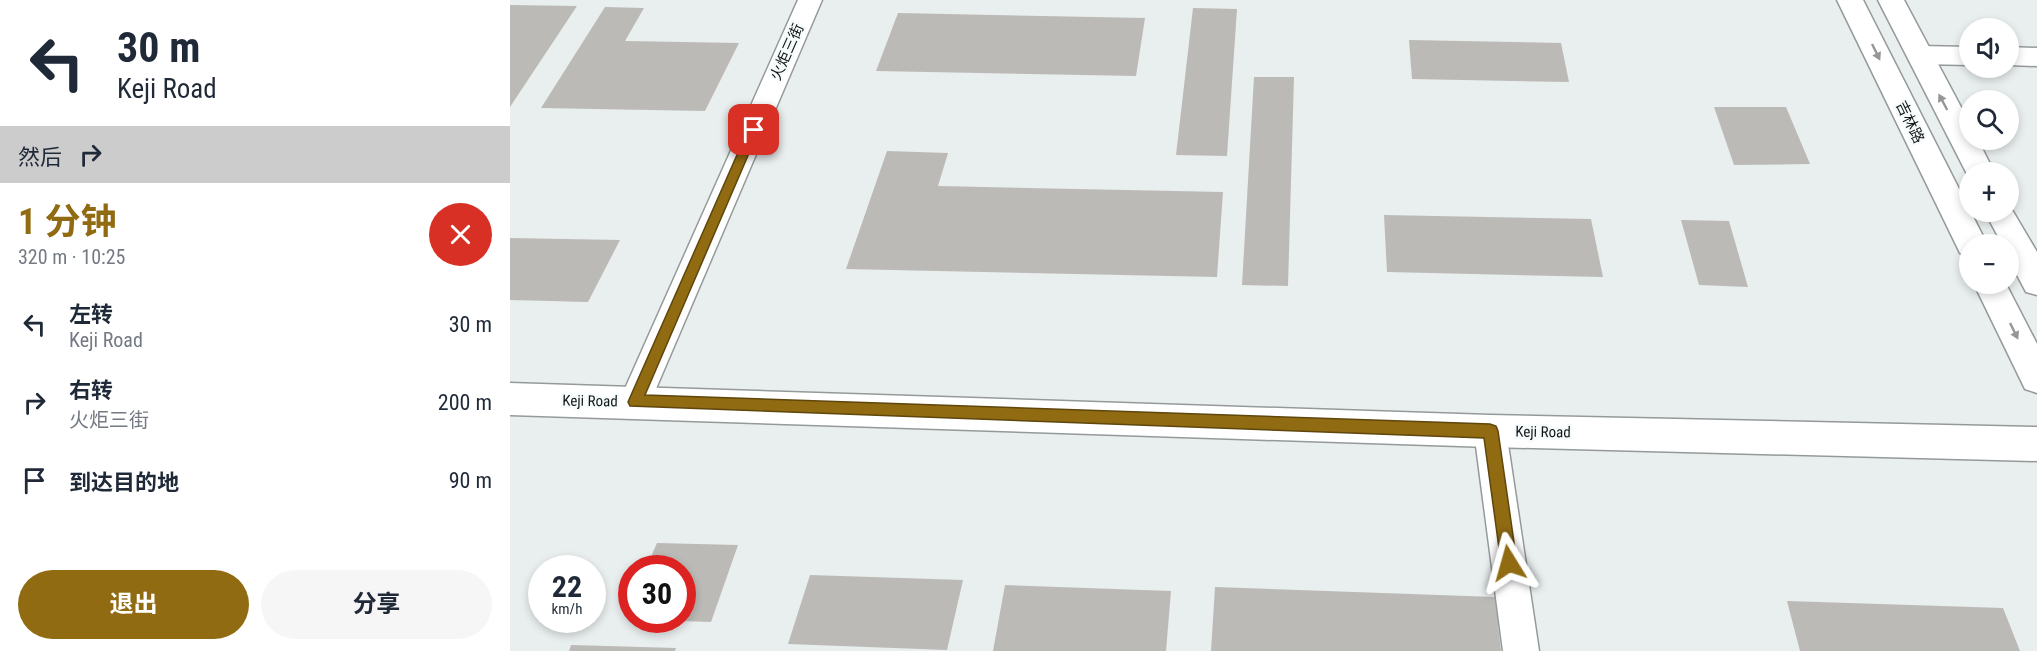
<!DOCTYPE html>
<html lang="zh">
<meta charset="utf-8">
<style>
:root{--surface:#fff;--page:#f6f6f7;--text:#1f2937;--muted:#747a83;--accent:#916b12}
body{margin:0;font-family:"Roboto Condensed","Noto Sans SC",sans-serif;background:var(--page);color:var(--text);height:100vh;display:flex;flex-direction:column;font-size:22px;white-space:nowrap}
*{box-sizing:border-box;margin:0}
p{font-size:20px;color:var(--muted)}
.icon{flex:none;width:33px;height:33px;fill:none;stroke:currentColor;stroke-width:2;stroke-linecap:round;stroke-linejoin:round}
.map{position:relative;flex:1;overflow:hidden}
.drawer{display:flex;flex-direction:column;background:var(--surface);width:510px}
.drawer>*{flex:none}
.top-card{background:#fff;color:var(--text);overflow:hidden}
.tools{position:absolute;left:1449px;top:18px;display:grid;gap:12px}
.tools a{display:grid;place-items:center;width:60px;height:60px;border-radius:50%;background:var(--surface);box-shadow:0 3px 9px #0003;font-size:30px}
.speed{position:absolute;left:18px;top:555px;display:flex;gap:12px;font-size:30px;font-weight:700;text-align:center}
.speed>*{display:grid;place-content:center;width:78px;height:78px;border-radius:50%;background:var(--surface);box-shadow:0 3px 9px #0003;line-height:1}
.speed small{font-size:15px;font-weight:400}
.speed .limit{border:9px solid #d22;background:#fff;color:#111}
.pin{position:absolute;display:grid;place-items:center;width:51px;height:51px;color:#fff;margin:-26px;border-radius:12px;box-shadow:0 3px 9px #0006}
.me{position:absolute;width:66px;margin:-33px;rotate:352deg;stroke-linejoin:round;filter:drop-shadow(0 0 4px #0008)}
.turn{display:flex;align-items:center;gap:21px;height:126px;padding:0 18px;font-size:27px}
.turn .icon{width:78px;height:78px;stroke-width:2.5}
.turn b{display:block;font-size:42px;line-height:51px}
.then{display:flex;align-items:center;height:57px;padding:0 18px;background:#0003;gap:12px;font-size:22px}
.round{display:grid;place-items:center;flex:none;width:63px;height:63px;border-radius:32px;background:var(--page)}
.overview{display:flex;align-items:center;justify-content:space-between;height:102px;padding:0 18px}
h1{font-size:36px;font-weight:700;line-height:45px;color:var(--accent)}
.button{display:flex;gap:12px;margin-top:auto;padding:12px 18px}
.button a{flex:1;height:69px;border-radius:36px;background:var(--accent);color:#fff;font-size:24px;font-weight:700;line-height:69px;text-align:center}
.button a+a{background:var(--page);color:var(--text)}
ul{padding:0;list-style:none}
li{display:flex;align-items:center;gap:18px;height:78px;padding:0 18px}
li div{flex:1}
li b{display:block;font-size:22px}
li em{font-style:normal}
main{display:flex;flex:1;min-height:0}
.map>svg:first-child{display:block}
.building{fill:#bcbab6}
.lines{fill:none;stroke-linecap:round;stroke-linejoin:round}
.minor-casing{stroke:#949a9a;stroke-width:3}
.major-casing{stroke:#949a9a;stroke-width:3}
.minor{fill:#fff;fill-rule:evenodd}
.major{fill:#fff;fill-rule:evenodd}
.oneway{fill:#959696}
.route{fill:#916b12;stroke:#5e460c;stroke-width:1.5}
.labels{text-anchor:middle;dominant-baseline:central;stroke-width:5;stroke-linejoin:round;paint-order:stroke}
.street-label{font-size:15px;fill:#141616;stroke:#f6fcfd}
</style>
<main>
<section class="drawer">
<div class="top-card">
<div class="turn"><svg class="icon" aria-label="left" viewBox="0 0 24 24"><path d="M17 20v-9H6M10 6l-5 5 5 5"/></svg><div><b>30 m</b>Keji Road</div></div>
<div class="then">然后<svg class="icon" aria-label="right" viewBox="0 0 24 24"><path d="M7 20v-9h11M14 6l5 5-5 5"/></svg></div>
</div>
<div class="overview"><div><h1>1 分钟</h1><p>320 m · 10:25</p></div><a class="round" style="background:#d93025;color:#fff"><svg class="icon" aria-label="close" viewBox="0 0 24 24"><path d="M6 6l12 12M18 6L6 18"/></svg></a></div>
<ul>
<li><svg class="icon" aria-label="left" viewBox="0 0 24 24"><path d="M17 20v-9H6M10 6l-5 5 5 5"/></svg><div><b>左转</b><p>Keji Road</p></div><em>30 m</em></li>
<li><svg class="icon" aria-label="right" viewBox="0 0 24 24"><path d="M7 20v-9h11M14 6l5 5-5 5"/></svg><div><b>右转</b><p>火炬三街</p></div><em>200 m</em></li>
<li><svg class="icon" aria-label="arrive" viewBox="0 0 24 24"><path d="M6 21V4h12l-3 4 3 4H6"/></svg><div><b>到达目的地</b></div><em>90 m</em></li>
</ul>
<div class="button"><a>退出</a><a>分享</a></div>
</section>
<div class="map">
<svg width="1527" height="651" viewBox="0 0 1527 651">
<rect width="100%" height="100%" fill="#e9eeef"/>
<path class="building" d="M0 5 67 6 0 107Z
M95 7 134 8 115 41 229 43 195 111 31 108Z
M683 8 727 9 717 156 666 155Z
M388 13 635 18 626 76 366 71Z
M899 40 1051 43 1059 82 902 79Z
M744 77H784L778 286 732 285Z
M1204 107H1276L1300 164 1224 165Z
M377 151 438 153 428 186 713 192 707 277 336 269Z
M874 215 1081 219 1093 277 877 272Z
M1171 220 1219 221 1238 287 1189 285Z
M0 238 110 240 78 302 0 300Z
M147 543 228 545 201 622 172 621V568H136Z
M300 575 453 580 437 650 278 644Z
M495 585 661 591 656 651H483Z
M705 587 985 597 991 651H701Z
M1277 601 1493 608 1510 651H1290Z
M61 645 166 648 165 651H59Z"/>
<g class="lines">
<defs>
<path id="minor" d="M288 0H312L136 412 125 416 114 412 109 402Z
M1409 46 1460 47V65L1409 64 1400 61 1397 55 1400 49Z
M1498 47 1527 48V66L1498 65Z
M980 416 991 420 996 431 1029 651H993L964 431 969 420Z"/>
<path id="major" d="M1327 0H1353L1477 244H1460V256L1450 253Z
M1368 0H1394L1460 124V140H1468L1484 172H1460V180Z
M1498 203 1527 252V295L1516 292 1498 258V244H1492L1475 212H1498Z
M1464 284H1496L1527 344V393L1515 389Z
M0 383 980 415 1527 427V461L980 447 0 415Z"/>
</defs>
<use href="#minor" class="minor-casing"/>
<use href="#major" class="major-casing"/>
<use href="#minor" class="minor"/>
<use href="#major" class="major"/>
</g>
<defs><path id="oneway-solid" d="M-6-.8H1V-3.2L6.5 0L1 3.2V.8H-6Z" transform="scale(1.5)"/></defs>
<g class="oneway">
<use href="#oneway-solid" transform="translate(1366 52) rotate(64)"/>
<use href="#oneway-solid" transform="translate(1433 102) rotate(-118)"/>
<use href="#oneway-solid" transform="translate(1504 331) rotate(64)"/>
</g>
<path class="route" d="M244 125 249 130 135 395 980 424 986 426 988 431 1007 563 1004 569 999 571 993 569 991 563 974 438 120 406 118 402 238 130Z"/>
<g class="labels">
<g class="street-label">
<text transform="translate(277 52) rotate(-66)">火炬三街</text>
<text transform="translate(1400 122) rotate(64)">吉林路</text>
<text transform="translate(80 401) rotate(1)">Keji Road</text>
<text transform="translate(1033 432) rotate(1)">Keji Road</text>
</g>
</g>
</svg>
<div class="tools">
<a><svg class="icon" aria-label="sound" viewBox="0 0 24 24"><path d="M4 9h4l5-4v14l-5-4H4zM17 9q2 3 0 6"/></svg></a>
<a><svg class="icon" aria-label="search" viewBox="0 0 24 24"><circle cx="10" cy="10" r="6"/><path d="M15 15l6 6"/></svg></a>
<a>+</a>
<a>−</a>
</div>
<div class="speed"><div>22<small>km/h</small></div><div class="limit">30</div></div>
<div class="pin" style="left:244px;top:130px;background:#d93025"><svg class="icon" aria-label="arrive" viewBox="0 0 24 24"><path d="M6 21V4h12l-3 4 3 4H6"/></svg></div>
<svg class="me" style="left:999px;top:563px" viewBox="-20 -20 40 40"><path d="M0-17L14 15 0 8-14 15z" fill="#916b12" stroke="#fff" stroke-width="4"/></svg>
</div>
</main>
